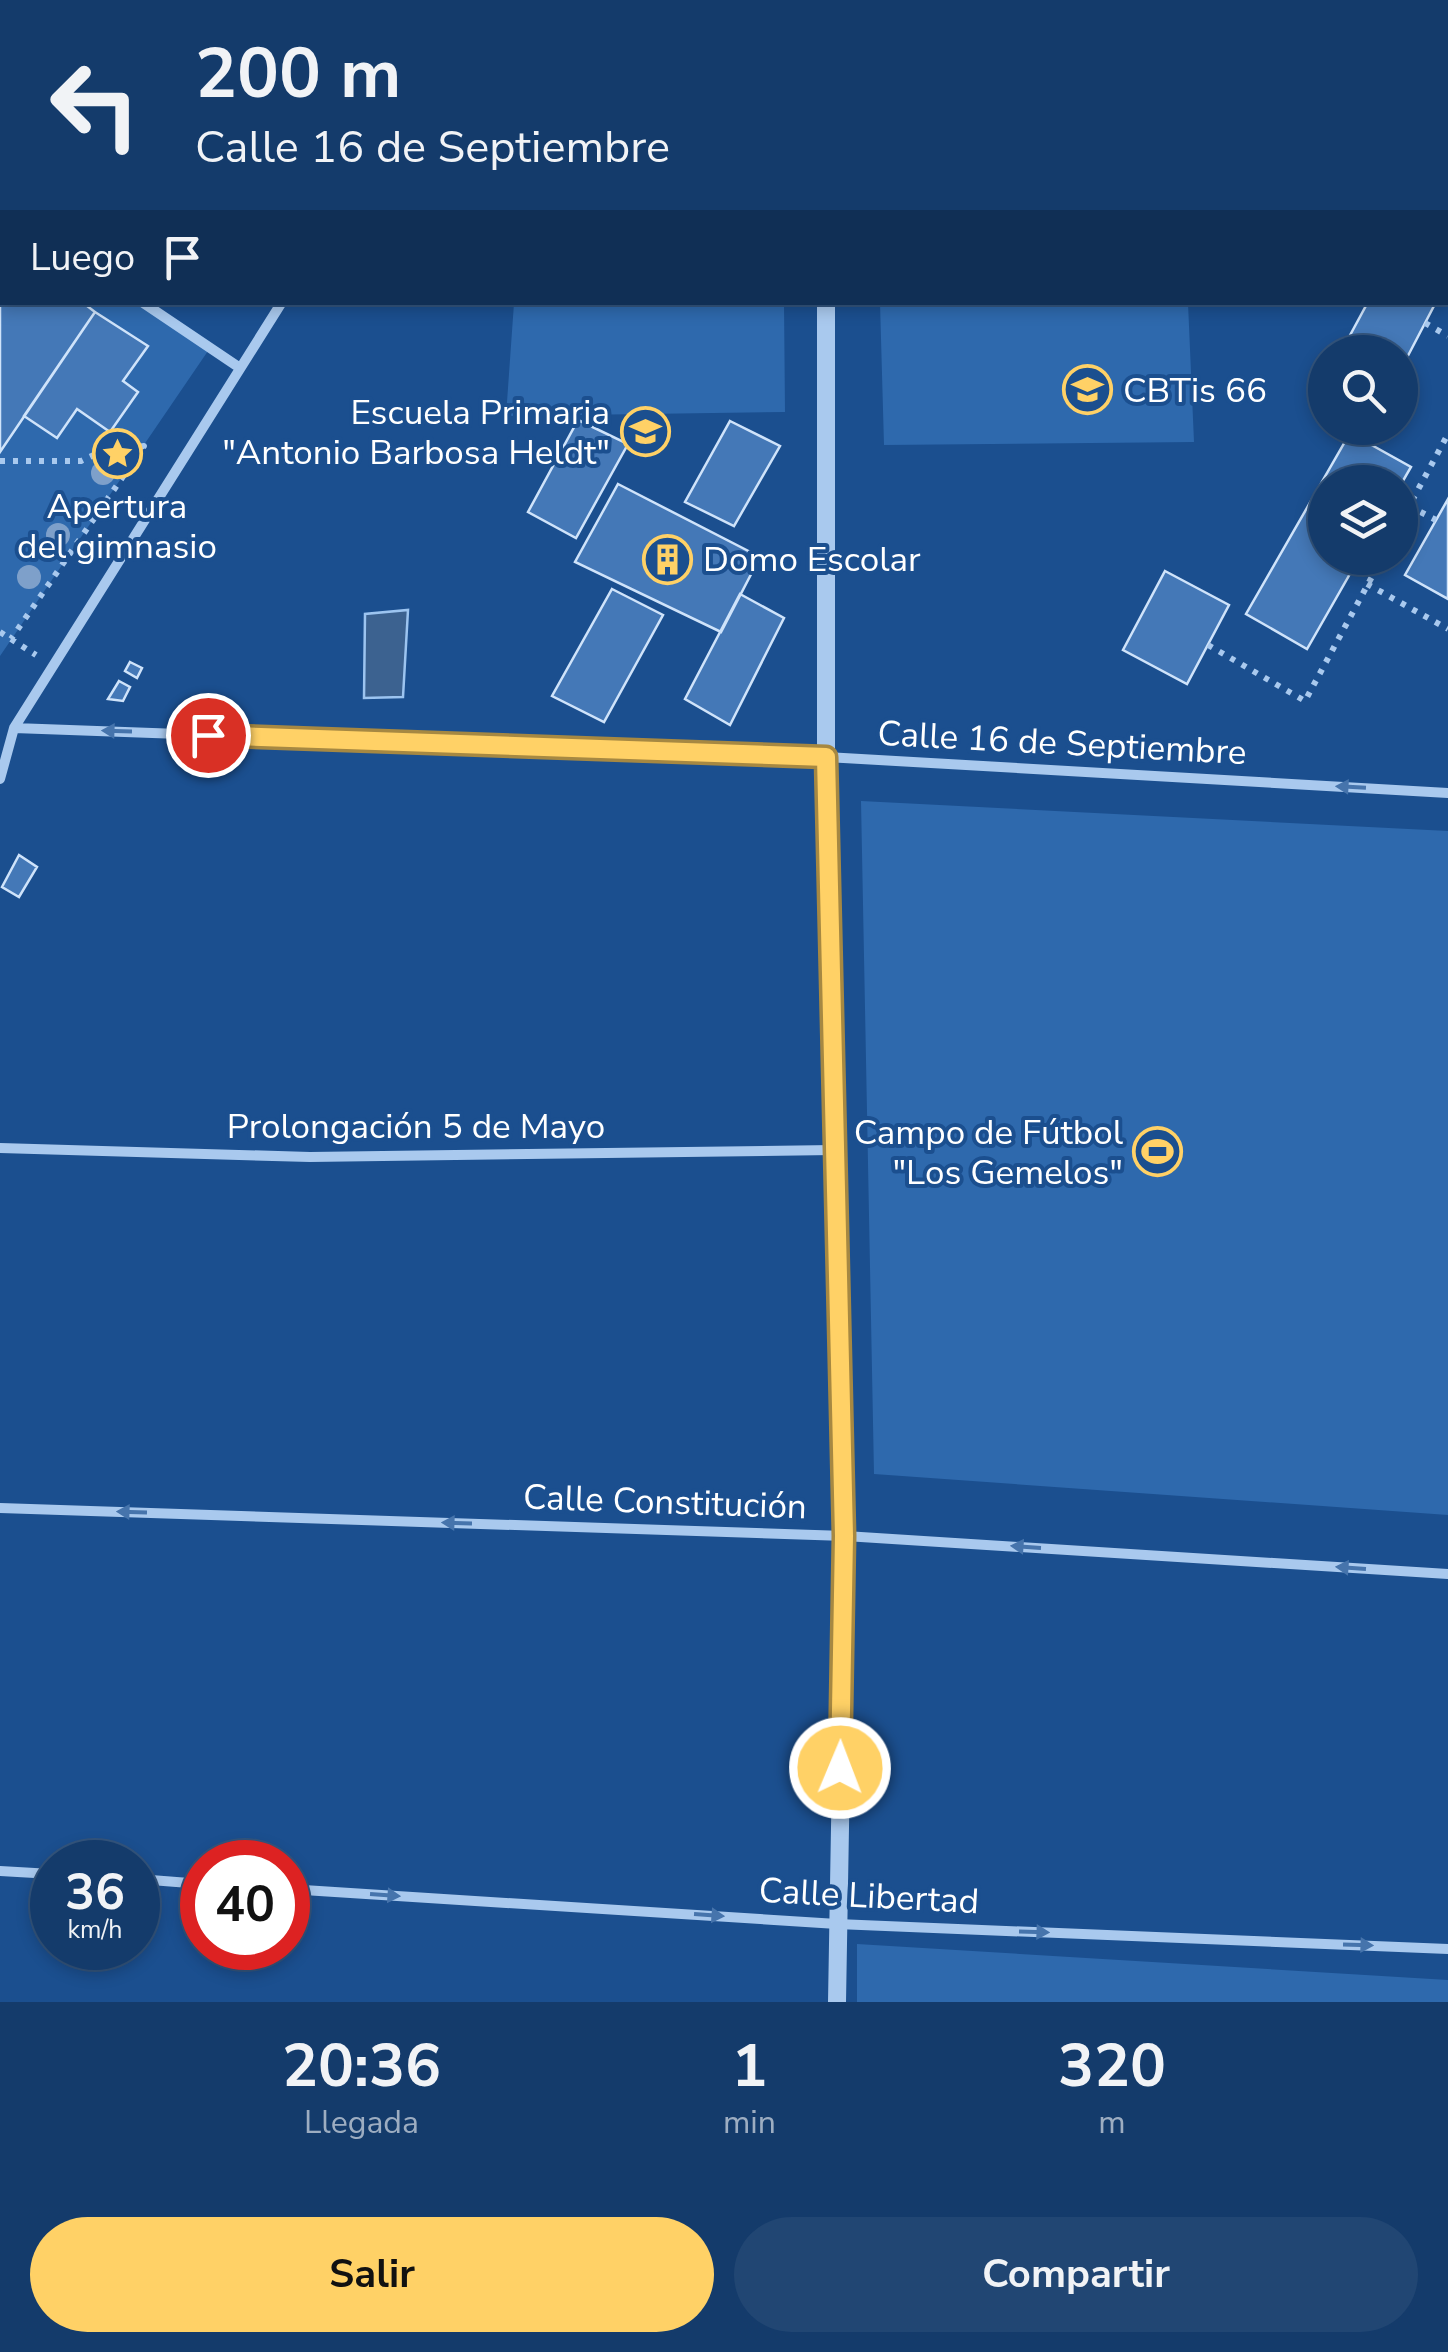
<!DOCTYPE html>
<html lang="es">
<meta charset="utf-8">
<style>
:root{--surface:#143b6b;--page:#214673;--text:#f1f3f6;--muted:#9dadc1;--line:#33557e;--accent:#ffd166}
body{margin:0;font-family:"Nunito Sans",sans-serif;background:var(--page);color:var(--text);height:100vh;display:flex;flex-direction:column;font-size:38px;white-space:nowrap}
*{box-sizing:border-box;margin:0}
p{font-size:32px;color:var(--muted)}
.icon{flex:none;width:55px;height:55px;fill:none;stroke:currentColor;stroke-width:2;stroke-linecap:round;stroke-linejoin:round}
.map{position:relative;height:2002px;overflow:hidden}
.side{display:flex;flex-direction:column;background:var(--surface);flex:1}
.side>*{flex:none}
.top-card{position:absolute;left:0px;top:0px;width:1450px;height:305px;box-shadow:0 5px 15px #0003,0 0 0 2px var(--line);background:#143b6b;color:var(--text);overflow:hidden}
.buttons{position:absolute;left:1308px;top:335px;display:grid;gap:20px}
.buttons a{display:grid;place-items:center;width:110px;height:110px;border-radius:50%;background:var(--surface);box-shadow:0 5px 15px #0003,0 0 0 2px var(--line);font-size:50px}
.speed{position:absolute;left:30px;top:1840px;display:flex;gap:20px;font-size:50px;font-weight:700;text-align:center}
.speed>*{display:grid;place-content:center;width:130px;height:130px;border-radius:50%;background:var(--surface);box-shadow:0 5px 15px #0003,0 0 0 2px var(--line);line-height:1}
.speed small{font-size:25px;font-weight:400}
.speed .limit{border:15px solid #d22;background:#fff;color:#111}
.pin{position:absolute;display:grid;place-items:center;width:85px;height:85px;color:#fff;margin:-42px;border:5px solid #fff;border-radius:50%;box-shadow:0 2px 10px #0007}
.me{position:absolute;width:110px;margin:-55px;rotate:1deg;stroke-linejoin:round;filter:drop-shadow(0 0 8px #0008)}
.turn{display:flex;align-items:center;gap:35px;height:210px;padding:0 30px;font-size:45px}
.turn .icon{width:130px;height:130px;stroke-width:2.5}
.turn b{display:block;font-size:70px;line-height:85px}
.then{display:flex;align-items:center;height:95px;padding:0 30px;background:#0003;gap:20px;font-size:38px}
.eta{display:flex;justify-content:space-evenly;align-items:center;height:170px;text-align:center}
.eta b{font-size:60px;font-weight:700;line-height:70px}
.primary-button{display:flex;gap:20px;margin-top:auto;padding:20px 30px}
.primary-button a{flex:1;height:115px;border-radius:60px;background:var(--accent);color:#111;font-size:40px;font-weight:700;line-height:115px;text-align:center}
.primary-button a+a{background:var(--page);color:var(--text)}
.map>svg:first-child{display:block}
.green{fill:#2e69ad}
.water{fill:#3c6290;stroke:#9cc4f0;stroke-width:2.5}
.building{fill:#4478b7;stroke:#cfe3fa;stroke-width:2.5}
.lines{fill:none;stroke-linecap:round;stroke-linejoin:round}
.path{stroke:#a9c9ee;stroke-width:6;stroke-dasharray:5 8;stroke-linecap:butt}
.minor{stroke:#a9c9ee;stroke-width:10}
.tertiary{stroke:#a9c9ee;stroke-width:18}
.tree{fill:#7ea0ca}
.oneway{fill:#4674ac}
.route-casing{stroke:#a68842;stroke-width:25}
.route{stroke:#ffd166;stroke-width:18}
.labels{text-anchor:middle;dominant-baseline:central;stroke-width:8;stroke-linejoin:round;paint-order:stroke}
.poi-label{font-size:35px;fill:#fff;stroke:#1b4f8f;text-anchor:start}
.street-label{font-size:35px;fill:#fff;stroke:#1b4f8f}
</style>
<div class="map">
<svg width="1448" height="2002" viewBox="0 0 1448 2002">
<rect width="100%" height="100%" fill="#1b4f8f"/>
<path class="green" d="M872 0H1174V2H872Z
M0 208 2 302 142 303 210 348 0 656Z
M514 303H784L785 412 506 416Z
M880 303H1188L1194 442 884 445Z
M861 801 1448 831V1515L874 1474Z
M857 1944 1448 1980V2002H857Z"/>
<path class="water" d="M408 610 403 697 364 698 365 614Z"/>
<path class="building" d="M0 246 2 302H82L95 312 0 452Z
M1368 302H1436L1400 371V352H1341Z
M95 312 148 346 123 381 138 392 110 432 77 409 57 438 24 416Z
M578 420 628 444 576 538 528 512Z
M730 421 780 446 734 526 685 502Z
M1350 433 1411 467 1400 486V482H1325V558H1359L1307 649 1246 614Z
M618 484 760 557 721 632 575 562Z
M1448 499V599L1405 575Z
M1165 571 1229 605 1187 684 1123 650Z
M612 589 663 615 604 722 552 696Z
M740 594 784 618 730 725 685 699Z
M130 662 142 668 137 678 125 671Z
M119 681 130 687 123 701 108 699Z
M19 855 37 867 19 897 2 887Z"/>
<g class="lines">
<path class="path" d="M1425 323 1448 336
M0 461H81L98 453 144 446 11 639
M1409 506 1436 520
M1400 523 1448 434
M1367 584 1448 629
M0 632 36 655
M1208 645 1305 701 1382 558"/>
<path class="minor" d="M469 2 471 0
M0 208 2 210
M142 302 240 368
M14 728 826 757 1448 793
M0 779 14 728 282 302
M0 1148 310 1157 833 1150
M0 1508 845 1536 1448 1574
M0 1871 52 1874
M138 1879 202 1884
M288 1889 837 1924 1448 1949"/>
<path class="tertiary" d="M814 0V2
M826 302V757L845 1536 837 2002"/>
</g>
<g class="tree">
<circle cx="103" cy="473" r="12"/>
<circle cx="58" cy="535" r="12"/>
<circle cx="29" cy="577" r="12"/>
</g>
<defs><path id="oneway-solid" d="M-6-.8H1V-3.2L6.5 0L1 3.2V.8H-6Z" transform="scale(2.5)"/></defs>
<g class="oneway">
<use href="#oneway-solid" transform="translate(117 731) rotate(-178)"/>
<use href="#oneway-solid" transform="translate(1351 787) rotate(-177)"/>
<use href="#oneway-solid" transform="translate(132 1512) rotate(-178)"/>
<use href="#oneway-solid" transform="translate(457 1523) rotate(-178)"/>
<use href="#oneway-solid" transform="translate(1026 1547) rotate(-176)"/>
<use href="#oneway-solid" transform="translate(1351 1568) rotate(-176)"/>
<use href="#oneway-solid" transform="translate(385 1895) rotate(4)"/>
<use href="#oneway-solid" transform="translate(709 1915) rotate(4)"/>
<use href="#oneway-solid" transform="translate(1034 1932) rotate(2)"/>
<use href="#oneway-solid" transform="translate(1358 1945) rotate(2)"/>
</g>
<g class="lines">
<defs>
<path id="route" d="M208 735 826 757 844 1536 840 1768"/>
</defs>
<use href="#route" class="route-casing"/>
<use href="#route" class="route"/>
</g>
<defs>
<symbol id="university-ring" viewBox="-11 -11 22 22"><circle r="9.5" fill="#1b4f8f" stroke="#ffd166" stroke-width="1.5"/><path d="M0-5L7-2L0 1L-7-2ZM-4 1L0 2.5L4 1V4Q0 6-4 4Z" fill="#ffd166"/></symbol>
<symbol id="school-ring" viewBox="-11 -11 22 22"><circle r="9.5" fill="#1b4f8f" stroke="#ffd166" stroke-width="1.5"/><path d="M0-5L7-2L0 1L-7-2ZM-4 1L0 2.5L4 1V4Q0 6-4 4Z" fill="#ffd166"/></symbol>
<symbol id="sight-ring" viewBox="-11 -11 22 22"><circle r="9.5" fill="#1b4f8f" stroke="#ffd166" stroke-width="1.5"/><path d="M0-6L1.8-2.2L6-1.7L2.9 1.2L3.7 5.4L0 3.3L-3.7 5.4L-2.9 1.2L-6-1.7L-1.8-2.2Z" fill="#ffd166"/></symbol>
<symbol id="building-ring" viewBox="-11 -11 22 22"><circle r="9.5" fill="#1b4f8f" stroke="#ffd166" stroke-width="1.5"/><path d="M-4-6H4V6H1V3H-1V6H-4ZM-2.5-4.3h1.7v1.8h-1.7ZM.8-4.3h1.7v1.8H.8ZM-2.5-1h1.7V.8h-1.7ZM.8-1h1.7V.8H.8Z" fill="#ffd166"/></symbol>
<symbol id="stadium-ring" viewBox="-11 -11 22 22"><circle r="9.5" fill="#1b4f8f" stroke="#ffd166" stroke-width="1.5"/><path d="M0-5a6.5 5 0 1 0 0 10a6.5 5 0 1 0 0-10ZM-3.5-1.8h7v3.6h-7Z" fill="#ffd166"/></symbol>
</defs>
<g fill-rule="evenodd">
<use href="#university-ring" x="1060" y="362" width="55" height="55"/>
<use href="#school-ring" x="618" y="404" width="55" height="55"/>
<use href="#sight-ring" x="90" y="426" width="55" height="55"/>
<use href="#building-ring" x="640" y="532" width="55" height="55"/>
<use href="#stadium-ring" x="1130" y="1124" width="55" height="55"/>
</g>
<g class="labels">
<g class="poi-label">
<text x="1123" y="390">CBTis 66</text>
<text x="610" y="412" text-anchor="end">Escuela Primaria<tspan x="610" dy="40">"Antonio Barbosa Heldt"</tspan></text>
<text x="117" y="506" text-anchor="middle">Apertura<tspan x="117" dy="40">del gimnasio</tspan></text>
<text x="703" y="559">Domo Escolar</text>
<text x="1123" y="1132" text-anchor="end">Campo de Fútbol<tspan x="1123" dy="40">"Los Gemelos"</tspan></text>
</g>
<g class="street-label">
<text transform="translate(1062 743) rotate(3)">Calle 16 de Septiembre</text>
<text x="416" y="1126">Prolongación 5 de Mayo</text>
<text transform="translate(665 1502) rotate(2)">Calle Constitución</text>
<text transform="translate(869 1896) rotate(3)">Calle Libertad</text>
</g>
</g>
</svg>
<div class="buttons">
<a><svg class="icon" aria-label="search" viewBox="0 0 24 24"><circle cx="10" cy="10" r="6"/><path d="M15 15l6 6"/></svg></a>
<a><svg class="icon" aria-label="layers" viewBox="0 0 24 24"><path d="M12 4l9 5-9 5-9-5zM3 14l9 5 9-5"/></svg></a>
</div>
<div class="speed"><div>36<small>km/h</small></div><div class="limit">40</div></div>
<div class="pin" style="left:208px;top:735px;background:#d93025"><svg class="icon" aria-label="arrive" viewBox="0 0 24 24"><path d="M6 21V4h12l-3 4 3 4H6"/></svg></div>
<svg class="me" style="left:840px;top:1768px" viewBox="-20 -20 40 40"><circle r="17" fill="#ffd166" stroke="#fff" stroke-width="3"/><path d="M0-11L8 9 0 5-8 9z" fill="#fff"/></svg>
<div class="top-card">
<div class="turn"><svg class="icon" aria-label="left" viewBox="0 0 24 24"><path d="M17 20v-9H6M10 6l-5 5 5 5"/></svg><div><b>200 m</b>Calle 16 de Septiembre</div></div>
<div class="then">Luego<svg class="icon" aria-label="arrive" viewBox="0 0 24 24"><path d="M6 21V4h12l-3 4 3 4H6"/></svg></div>
</div>
</div>
<section class="side">
<div class="eta">
<div><b>20:36</b><p>Llegada</p></div>
<div><b>1</b><p>min</p></div>
<div><b>320</b><p>m</p></div>
</div>
<div class="primary-button"><a>Salir</a><a>Compartir</a></div>
</section>
